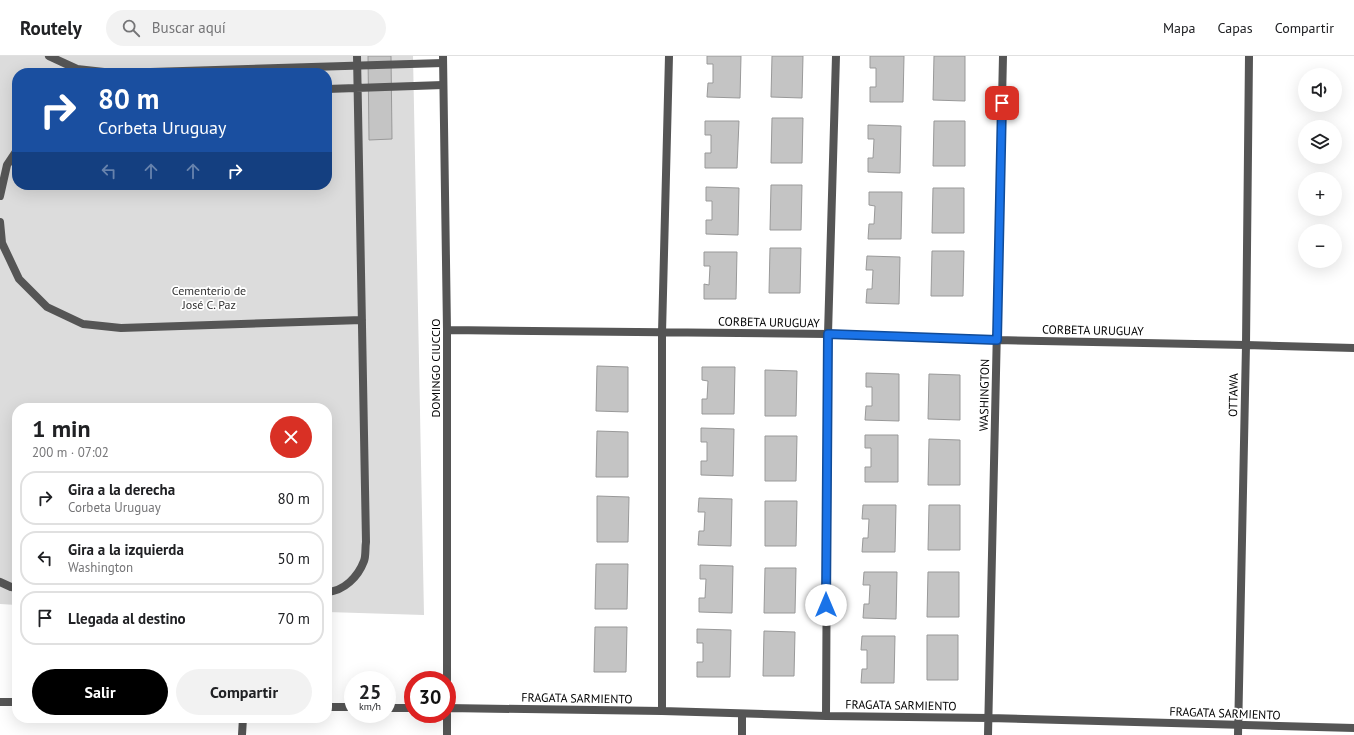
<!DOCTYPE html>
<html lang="es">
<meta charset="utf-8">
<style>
:root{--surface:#fff;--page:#f2f2f2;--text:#202124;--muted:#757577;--line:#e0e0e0;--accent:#000}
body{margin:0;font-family:"PT Sans",sans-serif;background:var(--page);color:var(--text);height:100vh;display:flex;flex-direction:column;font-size:15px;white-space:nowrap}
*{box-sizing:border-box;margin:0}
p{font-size:13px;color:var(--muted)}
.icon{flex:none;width:22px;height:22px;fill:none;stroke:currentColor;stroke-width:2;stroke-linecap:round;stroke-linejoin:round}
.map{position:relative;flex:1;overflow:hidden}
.sheet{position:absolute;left:12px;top:347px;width:320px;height:320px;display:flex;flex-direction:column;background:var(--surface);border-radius:16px;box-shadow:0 4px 16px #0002}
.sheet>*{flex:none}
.top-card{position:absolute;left:12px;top:12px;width:320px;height:122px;border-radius:16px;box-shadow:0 4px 16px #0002;background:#1a4fa0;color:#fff;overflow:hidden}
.controls{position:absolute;left:1298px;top:12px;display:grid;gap:8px}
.controls a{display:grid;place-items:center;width:44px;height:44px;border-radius:50%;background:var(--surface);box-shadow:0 4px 16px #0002;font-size:20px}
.speed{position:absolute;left:344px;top:615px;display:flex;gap:8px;font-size:20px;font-weight:700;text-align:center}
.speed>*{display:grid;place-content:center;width:52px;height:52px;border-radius:50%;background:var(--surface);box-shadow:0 4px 16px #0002;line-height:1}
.speed small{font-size:10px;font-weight:400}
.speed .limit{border:6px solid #d22;background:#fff;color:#111}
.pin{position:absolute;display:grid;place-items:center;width:34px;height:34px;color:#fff;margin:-17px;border-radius:8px;box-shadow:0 2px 6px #0006}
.me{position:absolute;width:44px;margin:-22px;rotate:0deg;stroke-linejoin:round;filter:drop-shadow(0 0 3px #0008)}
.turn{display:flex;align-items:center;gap:14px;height:84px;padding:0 20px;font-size:18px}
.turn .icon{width:52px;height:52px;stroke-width:2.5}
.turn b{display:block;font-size:28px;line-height:34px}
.lanes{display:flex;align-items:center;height:38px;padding:0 20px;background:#0003;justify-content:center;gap:20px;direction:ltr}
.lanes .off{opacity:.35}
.round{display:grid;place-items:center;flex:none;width:42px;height:42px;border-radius:21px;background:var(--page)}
.overview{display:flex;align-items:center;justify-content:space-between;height:68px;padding:0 20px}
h1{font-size:24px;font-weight:600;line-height:30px}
.button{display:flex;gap:8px;margin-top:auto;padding:8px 20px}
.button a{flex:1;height:46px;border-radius:24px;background:var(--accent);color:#fff;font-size:16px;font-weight:600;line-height:46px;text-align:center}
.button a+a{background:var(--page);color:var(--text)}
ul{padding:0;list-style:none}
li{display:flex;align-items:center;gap:12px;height:54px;margin:0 8px 6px;padding:0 12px;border:2px solid var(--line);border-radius:16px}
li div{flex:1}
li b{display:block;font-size:15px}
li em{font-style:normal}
header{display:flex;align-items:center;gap:24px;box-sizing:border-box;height:56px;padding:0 20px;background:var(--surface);border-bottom:1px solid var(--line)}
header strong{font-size:19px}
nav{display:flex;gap:22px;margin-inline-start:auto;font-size:14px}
.search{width:280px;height:36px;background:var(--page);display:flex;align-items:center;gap:10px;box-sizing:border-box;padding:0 14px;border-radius:22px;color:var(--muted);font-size:15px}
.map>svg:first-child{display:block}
.green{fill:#dcdcdc;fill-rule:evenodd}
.building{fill:#c4c4c4;stroke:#999}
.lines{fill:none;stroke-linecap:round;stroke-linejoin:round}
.service{stroke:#555;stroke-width:8}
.minor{stroke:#555;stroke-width:8}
.tertiary{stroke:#555;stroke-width:8}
.route-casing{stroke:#114b97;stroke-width:10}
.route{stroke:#1a73e8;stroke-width:7}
.labels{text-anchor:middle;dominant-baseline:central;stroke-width:3.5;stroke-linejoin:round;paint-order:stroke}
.park-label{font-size:12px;fill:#333;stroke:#fff}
.street-label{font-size:12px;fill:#000;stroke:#fff}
</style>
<header>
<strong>Routely</strong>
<div class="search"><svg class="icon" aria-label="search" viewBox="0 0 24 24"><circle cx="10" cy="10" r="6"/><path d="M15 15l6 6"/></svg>Buscar aquí</div>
<nav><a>Mapa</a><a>Capas</a><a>Compartir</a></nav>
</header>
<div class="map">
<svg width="1354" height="679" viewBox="0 0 1354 679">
<rect width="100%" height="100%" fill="#fff"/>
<path class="green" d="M0 0H413L424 559 327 556V352H17V549L0 548ZM17 17H327V129H17Z"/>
<path class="building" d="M368 0H391L392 83 369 84Z
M707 0H741L740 42 707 41 708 27H713V8H707Z
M772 0H803L802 42 771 41Z
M870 0H904L903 46H870V31H876V12H870Z
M934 0H965V45L933 44Z
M772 62H803L802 107H771Z
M705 65H739L737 112H705V97H711V79H705Z
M934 65H965V110H933Z
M868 69 901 70 900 117 868 116V102H873L874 83H868Z
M771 129H802L801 174H770Z
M706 131 739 132 738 179 706 178V164H712V145H706Z
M933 132H964V177H932Z
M869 136H902L901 183H868L869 168H874L875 150 869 149Z
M770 192H801L800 237H769Z
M932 195H964L963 240H931Z
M704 196H737L736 243H704V228L709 229 710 210H704Z
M867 200 900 201 899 248 866 247 867 233H872L873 214H866Z
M597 310 628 311V356L596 355Z
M702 311H735L734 358H702V343H707L708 325 702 324Z
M765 314 797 315 796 360H765Z
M866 317 899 318V365L865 364 866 350H872V331H866Z
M929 318 960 319V364L928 363Z
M701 372 734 373 733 420 701 419V405H707V386H701Z
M597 375 628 376V421H596Z
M865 379H898V426H865V411H871V392H865Z
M765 380H797L796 425H765Z
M929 383 960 384V429H928Z
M597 440 629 441 628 486H597Z
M699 442 732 443 731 490 698 489 699 475H704L705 456H698Z
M765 445H797L796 490H765Z
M863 449H896L895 496H862L863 482H868L869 463H862Z
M929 449H960V494H928Z
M596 508H628L627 553H595Z
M700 509 733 510 732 557 699 556V542H705L706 523H700Z
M765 512H796L795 557H764Z
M864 516H897L896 563 863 562 864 548H869L870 529H863Z
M928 516H959V561H927Z
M595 571H627L626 616H594Z
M697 573 731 574 730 621H697V606H703V587H697Z
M764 575 795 576 794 620H763Z
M927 579H958V624H927Z
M862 580H895L894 627H861L862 613H867V594H861Z"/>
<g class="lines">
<path class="service" d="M49 0 77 13 113 17
M118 17 443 7
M327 33 443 29
M0 140 7 109 17 94
M0 166 2 187 19 223 47 251 83 268 121 272 362 264
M0 526 11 531 17 532
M327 536C344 535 358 521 364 505 366 500 365 492 366 486L357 0"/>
<path class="minor" d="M443 0 447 274V624
M447 274 828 278 997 284 1246 289 1249 0
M0 646H17
M327 651H353
M387 652H413
M447 652 662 655 826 660 989 662 1354 672
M662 655V277L669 0
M447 658V679
M826 660 828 278 836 0
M242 679 243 662
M742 679V658
M988 679 1003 0"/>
<path class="tertiary" d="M1238 679 1246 289 1354 292"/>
</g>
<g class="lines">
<defs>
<path id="route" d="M826 549 828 278 997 284 1002 47"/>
</defs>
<use href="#route" class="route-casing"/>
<use href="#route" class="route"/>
</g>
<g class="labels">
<g class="park-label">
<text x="209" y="234">Cementerio de<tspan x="209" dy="14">José C. Paz</tspan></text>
</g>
<g class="street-label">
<text transform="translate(769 266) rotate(1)">CORBETA URUGUAY</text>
<text transform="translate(1093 274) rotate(1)">CORBETA URUGUAY</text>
<text transform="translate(435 312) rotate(-90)">DOMINGO CIUCCIO</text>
<text transform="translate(984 339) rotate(-89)">WASHINGTON</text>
<text transform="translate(1233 339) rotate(-89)">OTTAWA</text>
<text transform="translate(577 642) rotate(1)">FRAGATA SARMIENTO</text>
<text transform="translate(901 649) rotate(1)">FRAGATA SARMIENTO</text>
<text transform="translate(1225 657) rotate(2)">FRAGATA SARMIENTO</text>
</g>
</g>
</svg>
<div class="controls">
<a><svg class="icon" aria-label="sound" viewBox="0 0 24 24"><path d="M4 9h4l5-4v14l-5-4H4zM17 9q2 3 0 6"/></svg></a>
<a><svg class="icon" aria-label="layers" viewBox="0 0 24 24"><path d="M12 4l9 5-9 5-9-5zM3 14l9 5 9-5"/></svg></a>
<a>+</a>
<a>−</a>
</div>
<div class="speed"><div>25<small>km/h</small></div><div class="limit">30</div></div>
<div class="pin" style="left:1002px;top:47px;background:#d93025"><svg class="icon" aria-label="arrive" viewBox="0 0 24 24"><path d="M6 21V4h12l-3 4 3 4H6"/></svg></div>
<svg class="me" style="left:826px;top:549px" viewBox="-20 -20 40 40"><circle r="19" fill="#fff"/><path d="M0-13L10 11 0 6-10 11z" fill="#1a73e8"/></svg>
<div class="top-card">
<div class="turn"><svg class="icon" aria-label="right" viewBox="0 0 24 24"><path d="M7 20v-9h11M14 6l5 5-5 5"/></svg><div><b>80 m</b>Corbeta Uruguay</div></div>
<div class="lanes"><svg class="icon off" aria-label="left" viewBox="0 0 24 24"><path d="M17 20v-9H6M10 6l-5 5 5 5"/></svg><svg class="icon off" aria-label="ahead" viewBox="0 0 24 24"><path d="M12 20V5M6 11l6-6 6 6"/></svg><svg class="icon off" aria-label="ahead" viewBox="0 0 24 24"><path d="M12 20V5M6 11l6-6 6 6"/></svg><svg class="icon" aria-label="right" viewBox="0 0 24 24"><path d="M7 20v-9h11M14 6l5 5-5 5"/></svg></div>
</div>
<section class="sheet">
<div class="overview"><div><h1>1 min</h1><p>200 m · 07:02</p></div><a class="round" style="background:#d93025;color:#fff"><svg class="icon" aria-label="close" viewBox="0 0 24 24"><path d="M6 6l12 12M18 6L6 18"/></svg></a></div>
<ul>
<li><svg class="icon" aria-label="right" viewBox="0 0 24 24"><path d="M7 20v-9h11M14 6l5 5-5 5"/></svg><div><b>Gira a la derecha</b><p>Corbeta Uruguay</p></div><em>80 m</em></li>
<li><svg class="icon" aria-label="left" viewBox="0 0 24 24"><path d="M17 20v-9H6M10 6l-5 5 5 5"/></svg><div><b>Gira a la izquierda</b><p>Washington</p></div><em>50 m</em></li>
<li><svg class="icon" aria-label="arrive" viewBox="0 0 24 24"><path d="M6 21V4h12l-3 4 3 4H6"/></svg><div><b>Llegada al destino</b></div><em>70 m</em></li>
</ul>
<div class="button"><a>Salir</a><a>Compartir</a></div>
</section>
</div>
